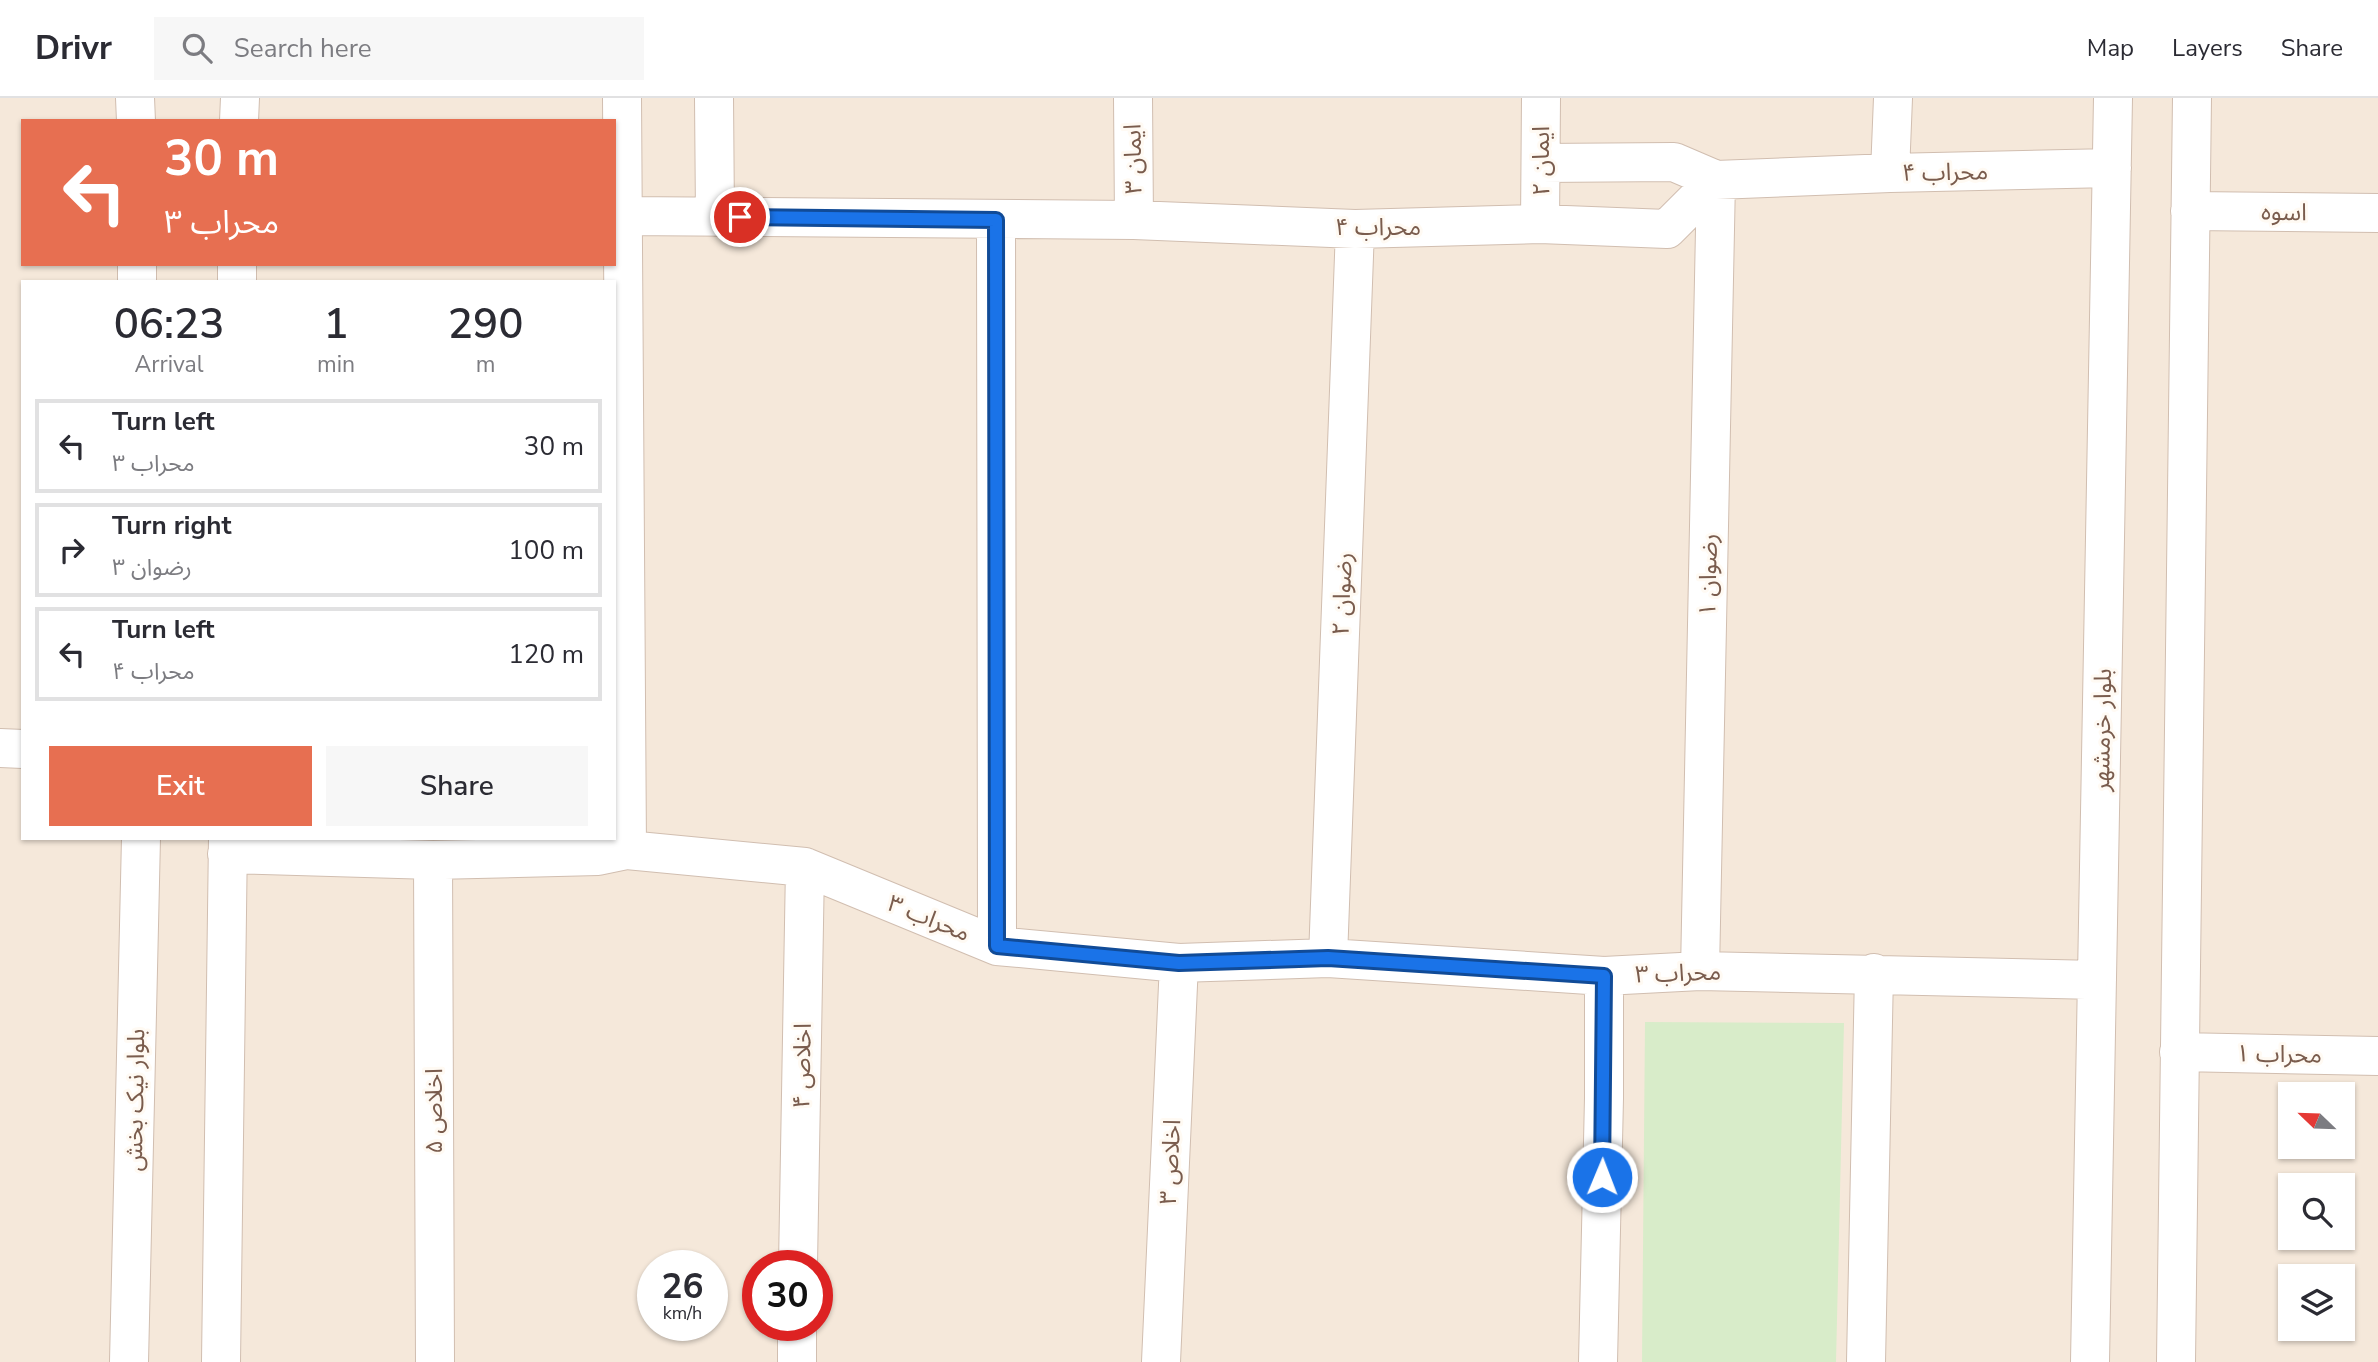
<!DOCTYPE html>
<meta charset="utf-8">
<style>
:root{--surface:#fff;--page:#f7f7f7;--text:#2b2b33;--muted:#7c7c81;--line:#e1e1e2;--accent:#e76f51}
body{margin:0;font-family:"Nunito Sans","Noto Sans Arabic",sans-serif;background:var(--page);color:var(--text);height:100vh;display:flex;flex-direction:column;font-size:26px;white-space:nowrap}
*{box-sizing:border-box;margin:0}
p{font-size:23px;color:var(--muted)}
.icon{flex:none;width:38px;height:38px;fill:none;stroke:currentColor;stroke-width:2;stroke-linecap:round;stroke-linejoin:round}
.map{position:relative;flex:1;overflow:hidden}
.panel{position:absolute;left:21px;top:182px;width:595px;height:560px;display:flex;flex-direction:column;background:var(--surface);border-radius:0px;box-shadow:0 2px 5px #0004}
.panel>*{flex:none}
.banner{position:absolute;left:21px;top:21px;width:595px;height:147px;border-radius:0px;box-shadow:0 2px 5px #0004;background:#e76f51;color:#fff;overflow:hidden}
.needle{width:46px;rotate:293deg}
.fabs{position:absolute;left:2278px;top:984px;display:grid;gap:14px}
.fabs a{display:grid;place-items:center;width:77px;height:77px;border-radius:0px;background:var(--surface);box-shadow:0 2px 5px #0004;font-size:35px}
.speed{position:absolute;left:637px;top:1152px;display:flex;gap:14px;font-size:35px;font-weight:700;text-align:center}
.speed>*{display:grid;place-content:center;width:91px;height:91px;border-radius:50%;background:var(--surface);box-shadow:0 2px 5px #0004;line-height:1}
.speed small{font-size:18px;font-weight:400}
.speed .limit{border:10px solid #d22;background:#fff;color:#111}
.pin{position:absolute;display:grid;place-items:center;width:60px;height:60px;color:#fff;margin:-30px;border:4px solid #fff;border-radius:50%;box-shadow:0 2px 7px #0007}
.me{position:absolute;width:77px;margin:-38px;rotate:1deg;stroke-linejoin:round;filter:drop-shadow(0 0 5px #0008)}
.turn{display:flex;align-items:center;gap:24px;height:147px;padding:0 28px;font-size:32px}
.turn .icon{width:91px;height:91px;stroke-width:2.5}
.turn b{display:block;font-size:49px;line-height:60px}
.eta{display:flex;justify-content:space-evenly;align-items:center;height:119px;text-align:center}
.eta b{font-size:42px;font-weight:600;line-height:49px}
.button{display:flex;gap:14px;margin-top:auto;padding:14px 28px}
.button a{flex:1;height:80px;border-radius:0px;background:var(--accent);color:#fff;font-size:28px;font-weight:600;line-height:80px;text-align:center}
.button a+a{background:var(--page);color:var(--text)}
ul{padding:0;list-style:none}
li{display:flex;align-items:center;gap:21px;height:94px;margin:0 14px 10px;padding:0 14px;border:4px solid var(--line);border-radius:0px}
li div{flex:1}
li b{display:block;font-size:26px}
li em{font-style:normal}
header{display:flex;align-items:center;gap:42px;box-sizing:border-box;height:98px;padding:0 35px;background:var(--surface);border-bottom:2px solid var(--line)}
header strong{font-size:33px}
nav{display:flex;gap:38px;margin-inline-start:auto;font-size:24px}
.search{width:490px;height:63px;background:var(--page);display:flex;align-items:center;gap:18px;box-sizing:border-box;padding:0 24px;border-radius:0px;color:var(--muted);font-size:26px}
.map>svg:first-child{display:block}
.residential{fill:#f5e8da;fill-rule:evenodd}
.green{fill:#d8ecc9}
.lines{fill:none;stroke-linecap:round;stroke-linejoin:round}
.minor-casing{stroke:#d1beb0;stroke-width:40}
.minor{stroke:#fff;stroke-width:38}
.route-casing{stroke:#114b97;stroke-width:18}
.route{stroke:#1a73e8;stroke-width:12}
.labels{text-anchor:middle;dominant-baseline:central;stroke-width:6;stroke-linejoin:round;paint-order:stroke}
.street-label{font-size:24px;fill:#7a5c4d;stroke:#fffaf3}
</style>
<header>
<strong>Drivr</strong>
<div class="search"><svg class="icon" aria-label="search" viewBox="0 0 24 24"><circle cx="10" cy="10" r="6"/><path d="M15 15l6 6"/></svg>Search here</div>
<nav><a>Map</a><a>Layers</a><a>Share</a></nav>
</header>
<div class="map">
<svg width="2378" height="1264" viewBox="0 0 2378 1264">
<rect width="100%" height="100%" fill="#fdf6ec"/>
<path class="residential" d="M0 0H2378V1264H0ZM23 23H614V166H23ZM23 184H614V740H23ZM2291 996H2343V1048H2291ZM2291 1087H2343V1139H2291ZM653 1167H712V1227H653ZM758 1167H817V1227H758ZM2291 1178H2343V1230H2291Z"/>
<path class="green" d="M1645 924 1844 925 1836 1264H1642Z"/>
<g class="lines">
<defs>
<path id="minor" d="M135 0 136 23
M622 0 627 752
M714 0 715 119
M1133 0 1134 122
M239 23 240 0
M1541 65 1674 64 1716 82 1700 873
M1890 75 1893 0
M2190 113 2378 115
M623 118 1134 122 1355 131 1540 126 1667 131 1716 82 1890 75 2112 70
M996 122 997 848
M1540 126 1541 0
M137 166V184
M237 184V166
M0 650 23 651
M227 756 433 762 598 758 627 752 805 769 997 848 1179 865 1328 860 1604 878 1700 873 2097 882
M433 762 435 1264
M1328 860 1355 131
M2179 954 2378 958
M798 1167 805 769
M129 1264 141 740
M221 1264 228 740
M797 1264V1227
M1161 1264 1179 865
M1598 1264 1604 1000V878
M1866 1264 1874 875
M2090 1264 2113 0
M2176 1264 2192 0"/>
</defs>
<use href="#minor" class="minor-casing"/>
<use href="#minor" class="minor"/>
</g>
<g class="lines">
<defs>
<path id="route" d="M740 119 996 122 997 848 1179 865 1328 860 1604 878 1602 1079"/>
</defs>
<use href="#route" class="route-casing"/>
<use href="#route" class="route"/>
</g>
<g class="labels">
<g class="street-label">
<text transform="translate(1133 61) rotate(-91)">ایمان ۳</text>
<text transform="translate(1541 63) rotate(-90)">ایمان ۲</text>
<text transform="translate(1945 74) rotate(-1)">محراب ۴</text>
<text transform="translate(2284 114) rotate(1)">اسوه</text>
<text x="1378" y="129">محراب ۴</text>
<text transform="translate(1708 477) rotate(-89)">رضوان ۱</text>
<text transform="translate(1342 496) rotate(-88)">رضوان ۲</text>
<text transform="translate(2102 632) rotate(-89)">بلوار خرمشهر</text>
<text transform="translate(929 820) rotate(22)">محراب ۳</text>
<text transform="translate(1678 875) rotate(-2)">محراب ۳</text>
<text transform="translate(2279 956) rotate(1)">محراب ۱</text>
<text transform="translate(802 968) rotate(-89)">اخلاص ۴</text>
<text transform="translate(135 1002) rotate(-89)">بلوار نیک بخش</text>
<text transform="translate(434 1013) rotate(-90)">اخلاص ۵</text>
<text transform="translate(1170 1064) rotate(-87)">اخلاص ۳</text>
</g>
</g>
</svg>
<div class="fabs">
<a><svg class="needle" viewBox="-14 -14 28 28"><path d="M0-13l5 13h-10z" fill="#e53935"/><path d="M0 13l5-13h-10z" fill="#7c7c81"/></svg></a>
<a><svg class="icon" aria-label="search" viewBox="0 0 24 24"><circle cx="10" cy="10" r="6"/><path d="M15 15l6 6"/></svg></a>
<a><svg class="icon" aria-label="layers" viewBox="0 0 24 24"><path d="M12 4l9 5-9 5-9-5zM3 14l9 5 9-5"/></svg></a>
</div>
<div class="speed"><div>26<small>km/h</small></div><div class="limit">30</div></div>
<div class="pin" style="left:740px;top:119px;background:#d93025"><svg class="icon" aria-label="arrive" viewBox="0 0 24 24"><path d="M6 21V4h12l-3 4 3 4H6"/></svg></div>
<svg class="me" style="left:1602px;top:1079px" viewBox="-20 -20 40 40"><circle r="17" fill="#1a73e8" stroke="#fff" stroke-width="3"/><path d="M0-11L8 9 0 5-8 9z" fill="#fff"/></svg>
<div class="banner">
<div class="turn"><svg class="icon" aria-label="left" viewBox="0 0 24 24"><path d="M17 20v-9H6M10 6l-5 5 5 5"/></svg><div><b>30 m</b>محراب ۳</div></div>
</div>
<section class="panel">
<div class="eta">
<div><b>06:23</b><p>Arrival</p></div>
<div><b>1</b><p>min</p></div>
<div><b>290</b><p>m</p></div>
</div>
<ul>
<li><svg class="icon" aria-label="left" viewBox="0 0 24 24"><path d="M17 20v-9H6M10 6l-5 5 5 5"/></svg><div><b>Turn left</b><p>محراب ۳</p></div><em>30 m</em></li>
<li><svg class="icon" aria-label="right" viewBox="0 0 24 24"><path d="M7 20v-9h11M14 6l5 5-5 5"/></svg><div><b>Turn right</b><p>رضوان ۳</p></div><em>100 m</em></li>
<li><svg class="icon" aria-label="left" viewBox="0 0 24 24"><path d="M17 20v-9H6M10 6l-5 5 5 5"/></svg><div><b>Turn left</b><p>محراب ۴</p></div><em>120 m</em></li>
</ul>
<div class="button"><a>Exit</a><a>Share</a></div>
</section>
</div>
